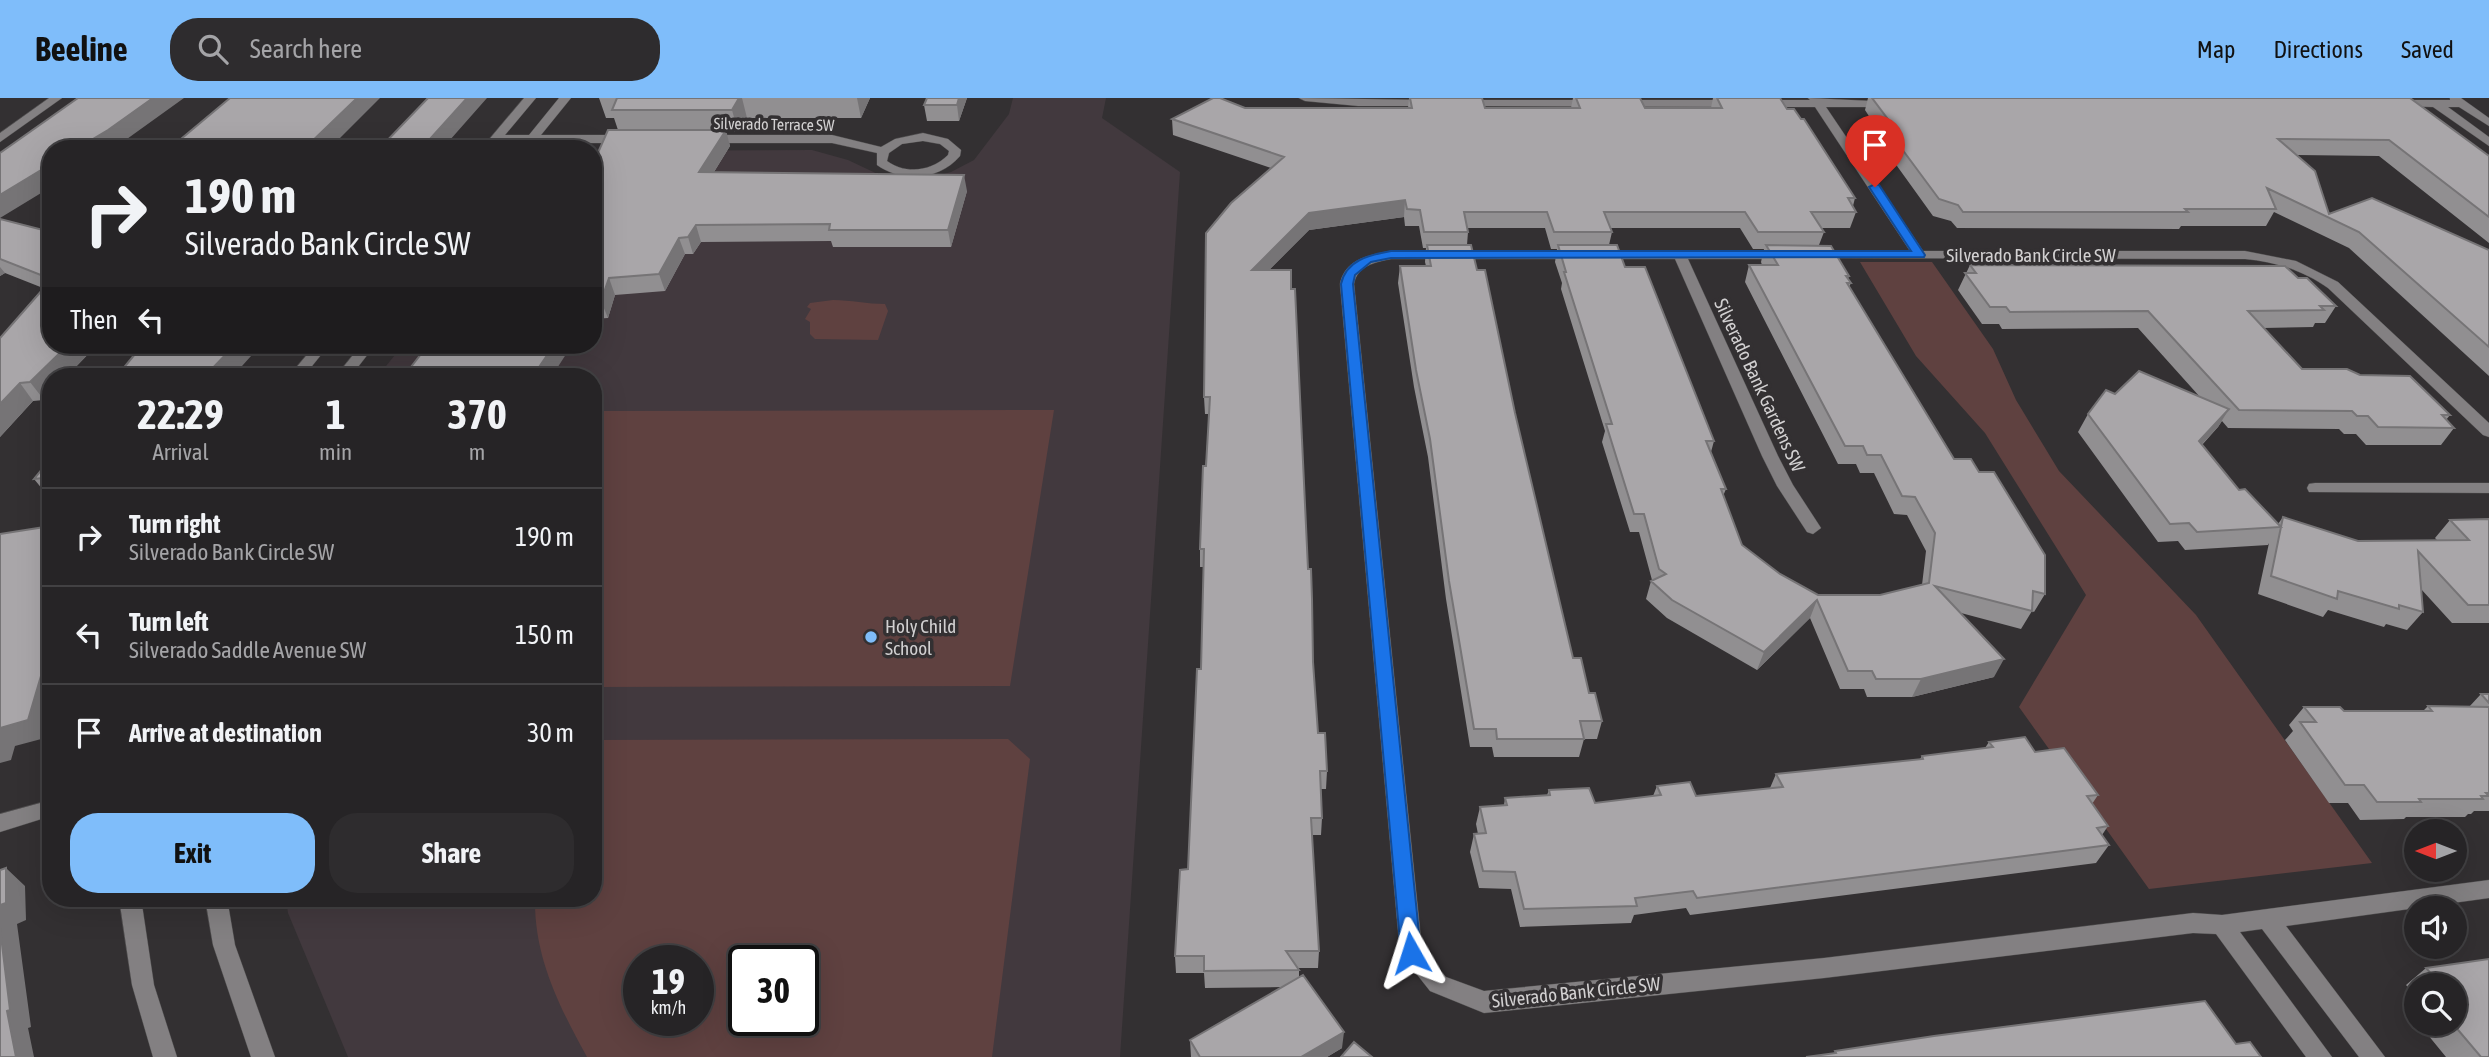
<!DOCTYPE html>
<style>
:root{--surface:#262426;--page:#2e2c2e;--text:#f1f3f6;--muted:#a4a4a7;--line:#424143;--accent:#7fbdfa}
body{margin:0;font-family:"Asap Condensed",sans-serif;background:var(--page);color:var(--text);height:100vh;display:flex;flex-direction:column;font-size:26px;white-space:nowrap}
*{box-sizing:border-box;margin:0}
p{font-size:23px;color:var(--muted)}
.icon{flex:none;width:38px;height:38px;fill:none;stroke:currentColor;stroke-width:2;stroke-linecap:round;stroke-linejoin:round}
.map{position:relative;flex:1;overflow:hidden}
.details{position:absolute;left:42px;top:270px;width:560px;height:539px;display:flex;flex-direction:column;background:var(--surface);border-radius:28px;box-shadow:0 7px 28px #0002,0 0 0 2px var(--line)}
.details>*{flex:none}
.banner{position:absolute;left:42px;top:42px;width:560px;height:214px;border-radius:28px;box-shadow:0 7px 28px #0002,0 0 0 2px var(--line);background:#262426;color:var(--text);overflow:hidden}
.needle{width:46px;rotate:270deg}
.controls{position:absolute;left:2404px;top:721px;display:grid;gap:14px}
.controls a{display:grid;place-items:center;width:63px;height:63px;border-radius:50%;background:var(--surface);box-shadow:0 7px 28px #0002,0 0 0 2px var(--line);font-size:35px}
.speed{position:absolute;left:623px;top:847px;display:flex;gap:14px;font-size:35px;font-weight:700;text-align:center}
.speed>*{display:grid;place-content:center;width:91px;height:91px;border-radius:50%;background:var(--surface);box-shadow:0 7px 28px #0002,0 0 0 2px var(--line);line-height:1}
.speed small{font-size:18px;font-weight:400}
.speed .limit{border:4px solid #111;border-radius:10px;background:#fff;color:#111}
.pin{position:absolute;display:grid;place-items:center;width:60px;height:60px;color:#fff;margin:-72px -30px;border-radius:50% 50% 50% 0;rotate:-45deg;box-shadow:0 0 7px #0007}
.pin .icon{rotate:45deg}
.me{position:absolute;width:77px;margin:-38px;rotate:354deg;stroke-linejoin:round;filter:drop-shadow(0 0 5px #0008)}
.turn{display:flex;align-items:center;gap:24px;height:147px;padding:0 28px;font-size:32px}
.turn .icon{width:91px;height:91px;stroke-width:2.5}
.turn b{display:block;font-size:49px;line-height:60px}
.then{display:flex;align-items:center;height:66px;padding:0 28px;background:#0003;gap:14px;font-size:26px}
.eta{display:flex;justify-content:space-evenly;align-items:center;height:119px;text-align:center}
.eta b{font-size:42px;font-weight:700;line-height:49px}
.primary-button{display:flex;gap:14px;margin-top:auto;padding:14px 28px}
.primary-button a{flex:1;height:80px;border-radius:28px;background:var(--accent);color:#111;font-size:28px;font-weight:700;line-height:80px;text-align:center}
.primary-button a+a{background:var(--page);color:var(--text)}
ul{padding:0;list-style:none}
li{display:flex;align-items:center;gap:21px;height:98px;padding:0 28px;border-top:2px solid var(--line)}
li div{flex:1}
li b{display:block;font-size:26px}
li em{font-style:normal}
header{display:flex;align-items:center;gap:42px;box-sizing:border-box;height:98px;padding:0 35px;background:var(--accent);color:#111}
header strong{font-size:33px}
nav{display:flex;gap:38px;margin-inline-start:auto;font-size:24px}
.search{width:490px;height:63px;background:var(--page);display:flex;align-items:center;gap:18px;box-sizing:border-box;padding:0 24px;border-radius:28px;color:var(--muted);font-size:26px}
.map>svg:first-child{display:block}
.built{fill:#42393e;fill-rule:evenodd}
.green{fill:#5f4140;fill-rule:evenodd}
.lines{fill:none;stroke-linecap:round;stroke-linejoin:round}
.minor-casing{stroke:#4e4c4d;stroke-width:1}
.minor{fill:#838082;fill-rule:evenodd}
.wall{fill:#918f91;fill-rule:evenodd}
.shaded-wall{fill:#767476}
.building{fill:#a9a6a9;stroke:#767476;stroke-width:2}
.route{fill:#1a73e8;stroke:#114b97;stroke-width:2}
.poi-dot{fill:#7fbdfa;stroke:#333032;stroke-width:2.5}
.labels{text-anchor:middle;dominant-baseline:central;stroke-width:7;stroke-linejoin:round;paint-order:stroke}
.far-street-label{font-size:16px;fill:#d2d0d1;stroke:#333032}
.street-label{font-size:19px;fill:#d2d0d1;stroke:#333032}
.poi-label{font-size:19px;fill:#d2d0d1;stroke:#333032;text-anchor:start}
</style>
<header>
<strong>Beeline</strong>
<div class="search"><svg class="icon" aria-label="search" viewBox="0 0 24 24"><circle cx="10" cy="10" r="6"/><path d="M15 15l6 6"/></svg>Search here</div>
<nav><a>Map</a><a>Directions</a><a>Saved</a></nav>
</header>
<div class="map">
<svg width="2489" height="959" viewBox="0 0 2489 959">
<rect width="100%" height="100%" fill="#333032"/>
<path class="built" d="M1013 0H1106L1102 20 1180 74 1120 959H348L288 815 286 800H593V278H378L403 247H593V53L812 52 848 62 884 79 926 81 951 74 974 62 1009 16ZM639 863H698V922H639ZM744 863H803V922H744Z"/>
<path class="green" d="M1860 164H1932L1993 251 2016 302 2059 373 2196 517 2372 765 2149 791 2019 609 2086 497 1985 335 1916 258Z
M833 202C851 202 867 206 885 206L888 213 878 242 815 241 810 236V224L805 221 811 211 807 209 810 205Z
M1054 312 1010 588 593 589V324L599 313Z
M1008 641 1030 661 992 959H587C559 908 534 859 535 800H593V642ZM639 863H698V922H639ZM744 863H803V922H744Z"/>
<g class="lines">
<defs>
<path id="minor" d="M49 0H62L0 44V35Z
M524 0H536L505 37H529L559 0H571L541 37H628L634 41 628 45H536L529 49 523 45H499L493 51H481Z
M1299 0 1431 2 1437 5 1431 8H1358L1305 3Z
M1808 0 1894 4V8L1890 9H1826L1923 153H2245L2296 163 2338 184 2489 325V339L2483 337 2328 190C2302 172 2276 164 2245 161L1811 160V154L1816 153H1910L1815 9 1463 8 1457 5 1463 2H1810Z
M2450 0H2461L2489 20V28L2459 9H2448L2489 39V48L2433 9 2394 8 2388 5 2394 2H2450Z
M923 35 948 41 961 52 960 58C940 82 902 85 877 67V55L832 45H705L699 41 705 37H832L881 49 895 41ZM923 43 940 46 949 53 948 57C932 73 906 77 887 63L889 55 902 46Z
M1391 153 1789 154V160L1784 161H1688L1778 358 1793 387 1821 430 1813 436 1807 434 1777 388 1762 358 1675 161H1391C1375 164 1357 168 1354 186L1422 851 1446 879 1484 893 1824 860 2193 815 2222 817 2489 782V800L2286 828 2385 959H2359L2262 831 2240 834 2332 959H2306L2216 836 2193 835 1824 880 1484 915 1430 893 1400 855 1340 186C1345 161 1369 157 1391 153Z
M315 247H329L304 278H289Z
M361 247H375L351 278H336Z
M2315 385H2489V395L2309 394 2307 390 2309 386Z
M51 702V718L0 734V716Z
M119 800H141L154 887 177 959H153L132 887Z
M205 800H227L235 847 275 959H251L213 847Z"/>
</defs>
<use href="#minor" class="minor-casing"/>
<use href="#minor" class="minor"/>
</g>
<path class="wall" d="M599 0H870L861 20H747L738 34H726L730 48 714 74 967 93 951 149H833L831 143 701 144 693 156H685L665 193 615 197 608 220 593 221V57H597L618 32 614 20H606Z
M927 0H967L959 23H927L924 7Z
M1409 0H1482L1485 10H1571L1573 0H1640L1645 10H1711L1713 0H1780L1787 11 1855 100 1853 108 1856 114 1850 130H1821L1824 134 1819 147 1849 178 1848 181 1851 185 1849 189 1954 361 2045 496 2034 514 2032 513 2021 531 1961 515 1994 579 1912 599H1867L1864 591H1840L1810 520 1757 572 1667 520 1646 501 1651 483 1652 482 1639 434H1630L1602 344 1605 333 1561 191 1562 185 1555 164 1557 151H1551L1545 130H1467L1468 134 1467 147 1477 172 1515 315 1573 560 1602 623 1597 641H1584L1579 659H1494L1492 649H1470L1446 501 1428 359 1414 289 1398 185 1400 168H1426L1425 164 1426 150H1423L1419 128H1405L1404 119 1309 132 1269 172 1313 564 1318 635 1327 673 1326 691H1321L1322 720 1321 737H1312L1319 853 1318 870H1298L1299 872V880L1342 950 1327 959H1191L1190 942 1283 889 1205 890 1204 875H1176L1175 858 1188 771 1201 571 1204 469H1200V451L1209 316H1205L1204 299 1271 70 1173 37 1172 21 1245 10H1408ZM1611 130H1740L1753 151H1764L1761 164 1762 167H1749L1745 184 1838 366H1856L1860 375H1874L1894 416 1907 417 1926 453 1922 487 1880 497H1818L1780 476 1742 447 1723 398 1726 391 1711 354 1714 343 1625 169 1609 147 1612 134Z
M1868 0H2410L2489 58V145L2379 58 2297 57 2329 116 2489 152V278L2349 150 2274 114 2266 128H2181L2179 131 1957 130 1951 123 1933 118 1874 36 1876 29 1865 12Z
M0 121 51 134 97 247 67 278H51V295L44 302 33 303 0 339V240L43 190 5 175 0 178Z
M1970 167 2298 180 2336 208 2325 225H2315L2313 229 2263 230 2302 271 2450 317 2446 322 2454 330 2441 347H2366L2356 336H2344L2339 331 2228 330 2222 323 2218 329 2202 347 2239 392 2278 426 2283 419 2358 443 2437 442 2435 440 2450 422 2489 421V525H2452L2421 491 2423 514 2407 532 2386 526 2384 529 2328 512 2323 519 2258 496 2269 445 2268 447 2185 452 2178 443 2158 444 2078 334 2088 316 2115 296 2200 299 2138 230 2002 231 1999 226H1982L1958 192Z
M51 360V398H48L34 381Z
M2481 596H2489V713H2474L2471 716H2468L2465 719H2406L2404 721 2360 722 2348 705H2329L2285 642 2293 633 2289 627 2304 609 2344 613H2423L2428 608 2469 609Z
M1989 644 2035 654 2098 697 2092 706 2108 728 2102 737 2109 747 2096 765 1690 817 1686 810 1634 817 1631 825 1520 829 1511 791 1479 790 1470 754 1474 736H1478L1476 726 1480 709 1504 707 1505 700 1547 697 1549 692 1595 705 1653 698 1657 688 1696 698 1770 690 1776 676 1920 661 1922 658 1985 650Z
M2489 861V959H2446L2419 926H2455V887H2417V899L2406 887 2426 870Z
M2417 904V923L2407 912Z"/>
<path class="shaded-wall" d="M153 0H184L113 51H76Z
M357 0H380L329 51H304Z
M467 0H487L442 51H421Z
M739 0H742L747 20 738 34 732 12Z
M857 0H870L861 20Z
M959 0H967L959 23 957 7Z
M726 32 730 48 704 90 699 74Z
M51 66V89L0 120V97Z
M964 77 967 93 951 149 948 132Z
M1405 102 1404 119 1309 132 1252 189V172L1309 115Z
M696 127 701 144 693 156 688 139Z
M679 140 685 156 665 193 659 176Z
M0 169 5 175 0 178Z
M609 180 615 197 608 220 601 203Z
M68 247H97L67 278H51V295L44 302 30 284Z
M235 247H261L233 278H205Z
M554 247H572L552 278H533Z
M20 285 33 303 0 339V306Z
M2229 311 2218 329 2188 361 2199 343Z
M1817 502 1810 520 1757 572 1764 554Z
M51 544V620L45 640 15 648 11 662 0 665V630Z
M2004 561 1994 579 1912 599 1921 581Z
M6 770 25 788 26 822 17 826 31 929 28 930 34 959H16L7 913 0 830V807Z
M1344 934 1342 950 1327 959H1301Z"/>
<path class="building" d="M78 0H153L108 32 76 51H51V66L0 97V55Z
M230 0H357L304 51H169Z
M428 0H467L421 51H379Z
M617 0H739L732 12H612Z
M927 0H959L957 7H924Z
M1213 0H1220L1245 10H1412L1410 0H1482L1485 10H1580L1576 0H1640L1645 10H1722L1717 0H1780L1787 11H1794L1801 21H1804L1855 100H1848L1856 114H1811L1824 134H1758L1745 114H1604L1612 134H1554L1547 114H1464L1468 134H1424L1420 112 1407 111 1405 102 1309 115 1252 172H1291V191H1295L1308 471H1311L1312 501 1313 564 1318 635H1325L1327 673H1320L1322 720H1311L1319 853H1286L1299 872 1204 873V858H1175L1180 772 1188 771 1197 571H1201L1204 451H1200L1203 368H1206L1210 299H1204L1206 135 1231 105 1284 59 1172 21Z
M1872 0H2410L2489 58V119L2389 42 2278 41 2315 73 2329 116 2372 100 2489 152V249L2359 134 2267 90 2276 111H2185L2188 114H1963L1958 107 1939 101 1879 20H1887Z
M608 32H726L699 74 964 77 948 132H829L830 126 696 127 688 139 679 140 659 176 609 180 601 203H593V57H597Z
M0 121 51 134V181L0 161Z
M1427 147H1471L1477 172H1485L1515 315 1573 560H1581L1589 595H1595L1602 623H1580L1584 641H1497L1496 631H1474L1449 483 1430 341 1416 272 1400 168H1431Z
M1558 147H1617L1625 169H1645L1714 343H1706L1726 391H1721L1742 447 1780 476 1818 497H1880L1929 485 1935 435 1915 399 1902 398 1881 357H1867L1863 348H1845L1749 167H1778L1766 147 1831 148 1849 178H1846L1851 185H1847L1954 361H1971L1979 374H1994L2045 457V496L2033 493 2032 513 1935 488 2004 561 1921 581H1876L1872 573H1848L1817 502 1764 554 1672 502 1651 483 1666 476 1659 471 1644 416H1634L1606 326H1612L1564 174H1566Z
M1970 167 2285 168 2298 180H2307L2336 208H2320L2324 212 2248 213 2302 271H2347L2360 277 2410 278 2450 317H2442L2454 330 2378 329 2368 318H2357L2352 313 2239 312 2148 213 2010 214 2006 209H1990L1965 175H1976Z
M51 182V247H68L30 284 20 285 0 306V240Z
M144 247H235L205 278H117L135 256Z
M428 247H554L533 278H404Z
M2139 273 2229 311 2199 343 2239 392 2245 391 2281 429 2197 434 2189 425 2170 426 2088 316 2106 292 2115 296Z
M51 360V379L34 381Z
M2283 419 2358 443 2469 442 2450 422 2489 421V507H2468L2418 453 2423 514 2399 507V511L2338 493 2337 501 2271 478Z
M51 428V544L28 622 0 630V436Z
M2481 596H2489V605Z
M2428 608 2489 609V695H2486L2489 698H2481L2483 701H2419L2421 704H2377L2364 687H2345L2300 624H2316L2304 609H2340L2344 613H2432Z
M2025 639 2035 654 2064 650 2098 697 2087 698 2108 728 2097 730 2109 747 1697 800 1693 793 1635 800 1637 808 1524 811 1515 774 1483 773 1474 736 1486 735 1480 709 1507 707 1505 700 1550 697 1549 692 1589 690 1595 705 1661 697 1657 688 1690 684 1696 698 1783 689 1776 676 1923 661 1922 658 1993 649 1989 644Z
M6 770V805L0 807V772Z
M0 830 10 912 7 913 16 959H0Z
M2489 861V959H2481L2453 926H2455V887H2441L2426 870Z
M1303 877 1344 934 1301 959H1200L1190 942Z
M2205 903 2236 946 2250 944 2261 959H1806L1836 955 1835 953 1934 938Z
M1354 944 1372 959H1341Z"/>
<path class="route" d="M1875 86 1879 87 1925 157 1924 159 1391 160 1371 164 1355 177 1353 186 1421 855 1418 862 1411 865 1404 862 1401 855 1341 186C1346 162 1369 157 1391 153H1911L1869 89Z"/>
<circle class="poi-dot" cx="871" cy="539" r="7"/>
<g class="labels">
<g class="far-street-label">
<text transform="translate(774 26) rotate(1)">Silverado Terrace SW</text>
</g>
<g class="street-label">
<text x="2031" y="157">Silverado Bank Circle SW</text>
<text transform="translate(1760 287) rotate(65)">Silverado Bank Gardens SW</text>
<text transform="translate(1576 894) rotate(-6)">Silverado Bank Circle SW</text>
</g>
<g class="poi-label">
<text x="885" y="528">Holy Child<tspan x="885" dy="22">School</tspan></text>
</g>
</g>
</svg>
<div class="controls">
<a><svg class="needle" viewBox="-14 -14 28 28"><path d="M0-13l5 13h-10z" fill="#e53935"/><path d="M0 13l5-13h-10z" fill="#a4a4a7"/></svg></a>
<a><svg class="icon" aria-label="sound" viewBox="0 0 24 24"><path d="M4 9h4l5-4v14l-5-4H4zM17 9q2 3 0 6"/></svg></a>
<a><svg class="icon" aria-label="search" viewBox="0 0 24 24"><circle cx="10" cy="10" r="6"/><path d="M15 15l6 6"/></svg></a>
</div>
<div class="speed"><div>19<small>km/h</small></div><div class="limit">30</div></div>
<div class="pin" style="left:1875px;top:89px;background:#d93025"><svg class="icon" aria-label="arrive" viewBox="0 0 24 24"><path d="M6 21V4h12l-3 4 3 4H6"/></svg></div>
<svg class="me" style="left:1411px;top:855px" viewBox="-20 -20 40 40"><path d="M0-17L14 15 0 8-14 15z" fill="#1a73e8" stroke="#fff" stroke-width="4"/></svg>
<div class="banner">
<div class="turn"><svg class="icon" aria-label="right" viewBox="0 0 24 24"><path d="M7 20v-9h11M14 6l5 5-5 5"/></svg><div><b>190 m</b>Silverado Bank Circle SW</div></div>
<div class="then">Then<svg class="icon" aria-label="left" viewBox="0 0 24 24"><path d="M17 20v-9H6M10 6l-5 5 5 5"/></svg></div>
</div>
<section class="details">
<div class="eta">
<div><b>22:29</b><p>Arrival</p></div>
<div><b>1</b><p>min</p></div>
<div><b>370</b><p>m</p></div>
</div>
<ul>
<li><svg class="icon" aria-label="right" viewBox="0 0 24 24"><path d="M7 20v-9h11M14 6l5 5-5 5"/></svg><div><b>Turn right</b><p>Silverado Bank Circle SW</p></div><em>190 m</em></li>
<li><svg class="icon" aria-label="left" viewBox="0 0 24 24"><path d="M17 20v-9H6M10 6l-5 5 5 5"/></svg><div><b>Turn left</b><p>Silverado Saddle Avenue SW</p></div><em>150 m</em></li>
<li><svg class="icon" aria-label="arrive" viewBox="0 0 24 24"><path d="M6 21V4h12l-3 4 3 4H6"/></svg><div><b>Arrive at destination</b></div><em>30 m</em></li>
</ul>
<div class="primary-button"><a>Exit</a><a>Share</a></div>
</section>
</div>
